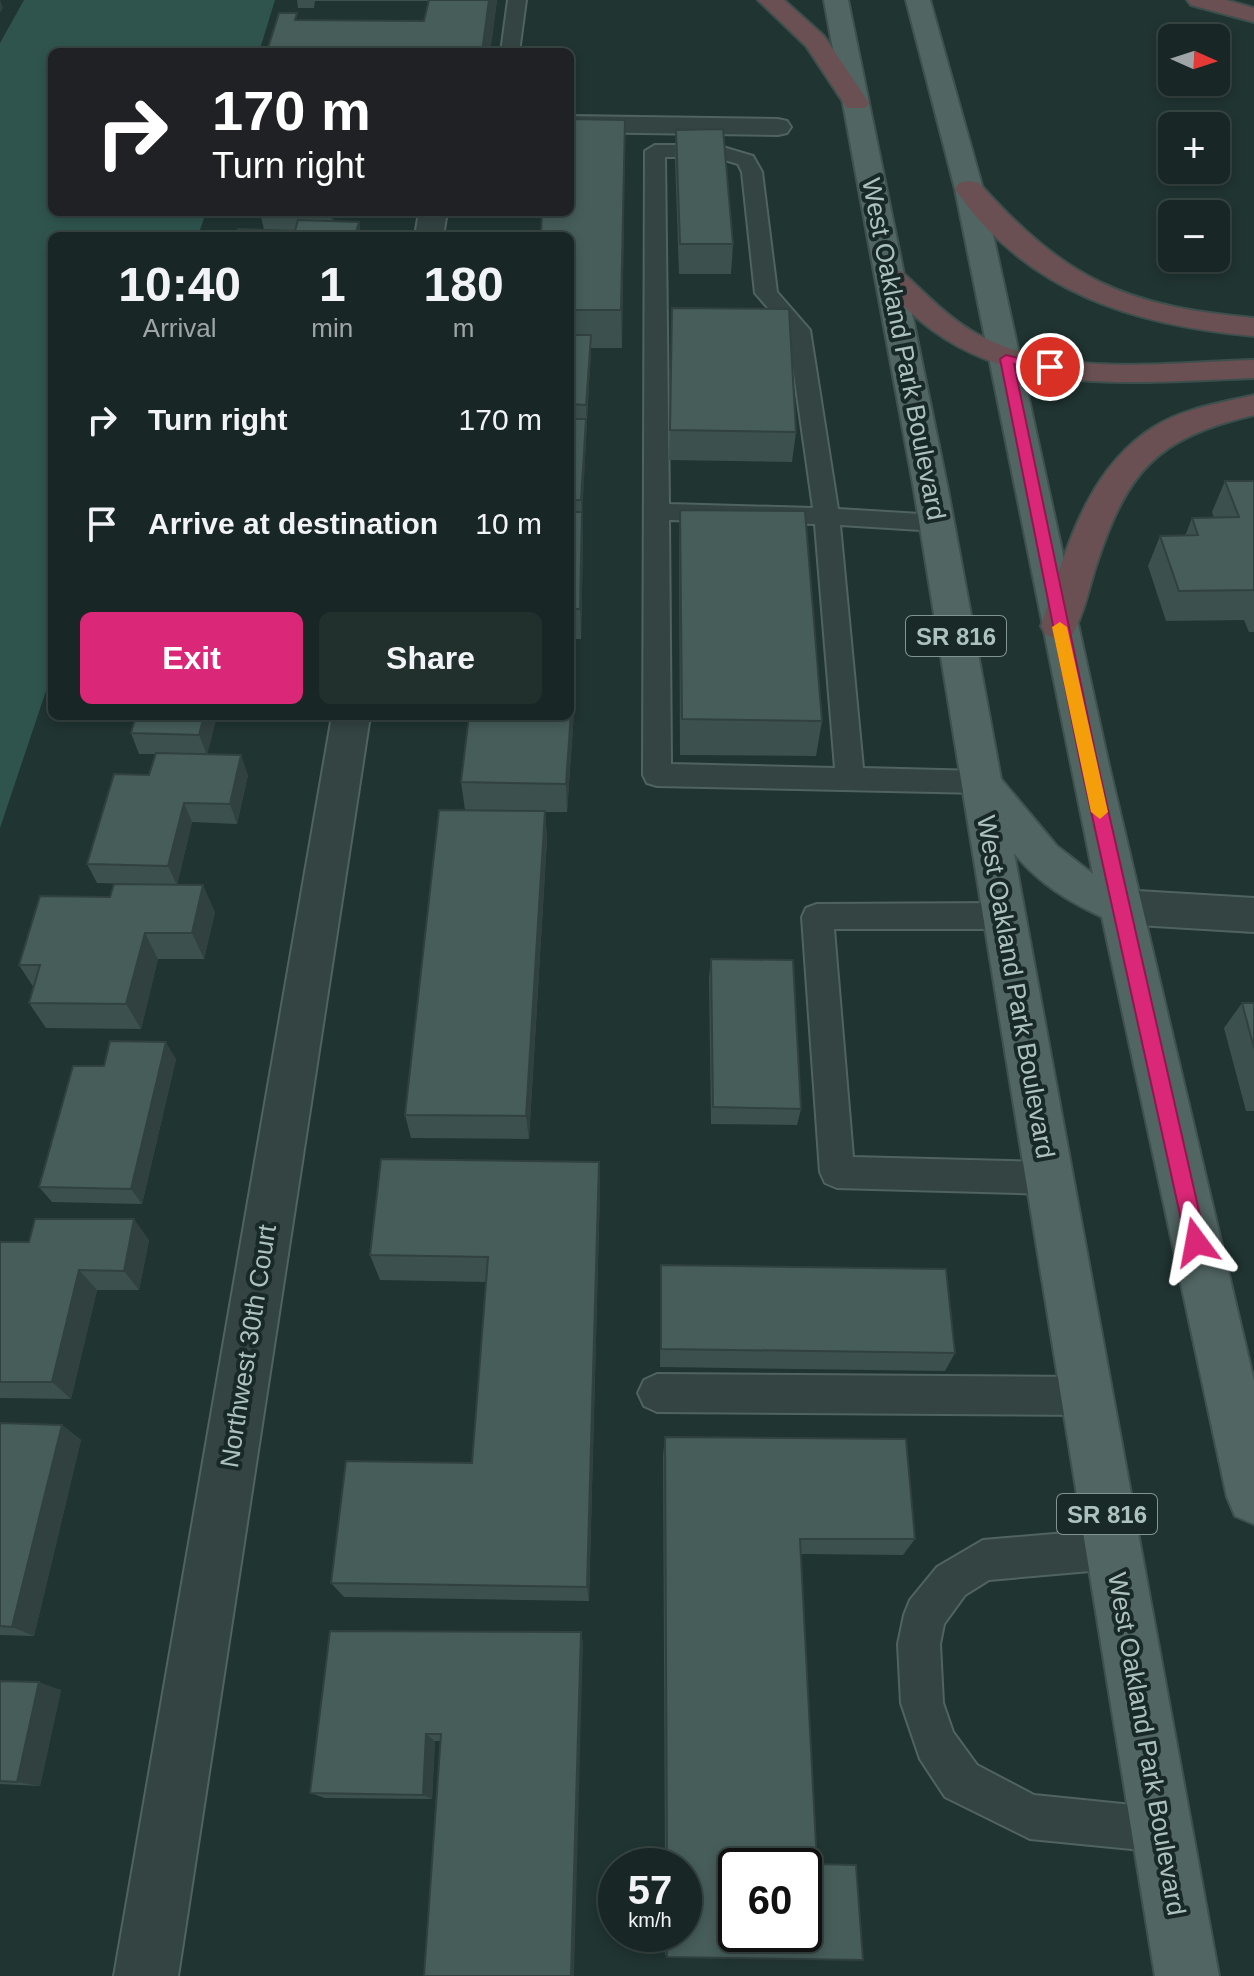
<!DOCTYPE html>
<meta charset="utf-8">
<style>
:root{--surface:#182725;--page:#212f2d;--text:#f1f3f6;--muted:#9fa5a7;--line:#364442;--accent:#db2777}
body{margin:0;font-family:Arial,sans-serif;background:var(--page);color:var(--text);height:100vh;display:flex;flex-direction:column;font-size:30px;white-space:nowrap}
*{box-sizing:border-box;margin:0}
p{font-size:26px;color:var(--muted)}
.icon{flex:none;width:44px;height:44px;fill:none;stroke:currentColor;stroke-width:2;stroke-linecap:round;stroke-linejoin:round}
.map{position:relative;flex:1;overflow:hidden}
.panel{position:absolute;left:48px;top:232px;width:526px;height:488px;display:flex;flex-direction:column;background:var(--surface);border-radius:12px;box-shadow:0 4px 12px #0003,0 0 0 2px var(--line)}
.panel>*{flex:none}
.top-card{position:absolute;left:48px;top:48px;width:526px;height:168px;border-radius:12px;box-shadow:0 4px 12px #0003,0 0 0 2px var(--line);background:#202124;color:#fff;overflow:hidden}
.needle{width:52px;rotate:93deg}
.controls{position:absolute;left:1158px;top:24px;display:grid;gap:16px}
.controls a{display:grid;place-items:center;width:72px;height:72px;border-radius:12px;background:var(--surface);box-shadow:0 4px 12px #0003,0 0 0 2px var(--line);font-size:40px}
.speed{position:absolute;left:598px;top:1848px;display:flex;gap:16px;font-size:40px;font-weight:700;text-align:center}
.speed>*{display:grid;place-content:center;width:104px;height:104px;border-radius:50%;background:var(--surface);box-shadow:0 4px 12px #0003,0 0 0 2px var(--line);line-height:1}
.speed small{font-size:20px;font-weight:400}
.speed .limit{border:4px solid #111;border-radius:12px;background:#fff;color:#111}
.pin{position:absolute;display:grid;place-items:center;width:68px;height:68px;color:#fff;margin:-34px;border:4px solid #fff;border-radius:50%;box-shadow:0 2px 8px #0007}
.me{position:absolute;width:88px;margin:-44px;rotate:347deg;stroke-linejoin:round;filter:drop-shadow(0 0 6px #0008)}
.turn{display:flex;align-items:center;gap:28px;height:168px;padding:0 32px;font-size:36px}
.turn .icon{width:104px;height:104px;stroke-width:2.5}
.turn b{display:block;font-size:56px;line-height:68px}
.eta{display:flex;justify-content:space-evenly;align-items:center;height:136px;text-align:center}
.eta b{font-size:48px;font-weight:700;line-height:56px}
.button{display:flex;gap:16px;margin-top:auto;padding:16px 32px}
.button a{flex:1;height:92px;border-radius:12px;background:var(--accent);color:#fff;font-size:32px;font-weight:700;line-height:92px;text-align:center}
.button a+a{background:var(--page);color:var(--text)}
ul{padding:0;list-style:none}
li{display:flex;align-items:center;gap:24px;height:104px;padding:0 32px}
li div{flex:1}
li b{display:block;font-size:30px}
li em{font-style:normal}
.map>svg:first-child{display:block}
.water{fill:#2f544e}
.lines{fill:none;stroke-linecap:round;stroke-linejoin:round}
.service-casing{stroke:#506360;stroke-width:4}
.minor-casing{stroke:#506360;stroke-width:4}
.primary-casing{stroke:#3f514f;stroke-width:4}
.motorway-casing{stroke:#3d4f4d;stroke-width:4}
.service{fill:#334442;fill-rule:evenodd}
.minor{fill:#334442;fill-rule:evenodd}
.primary{fill:#516562;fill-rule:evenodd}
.motorway{fill:#6a5053;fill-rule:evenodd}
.wall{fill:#3c504d}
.shaded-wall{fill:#31413f}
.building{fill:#465d5a;stroke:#31413f;stroke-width:2;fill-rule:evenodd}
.route{fill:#db2777;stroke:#8e194d;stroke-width:2}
.slow{fill:#f59e0b}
.labels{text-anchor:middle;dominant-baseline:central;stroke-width:8;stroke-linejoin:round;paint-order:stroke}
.shield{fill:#192927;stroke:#819491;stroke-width:2}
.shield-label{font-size:24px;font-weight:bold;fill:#adc2bf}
.street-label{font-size:26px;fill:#adc2bf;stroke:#192927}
</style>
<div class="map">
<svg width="1254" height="1976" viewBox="0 0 1254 1976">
<rect width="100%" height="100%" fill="#203431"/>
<path class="water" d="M24 0H275L259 52H52V212H206L198 236H52V673L0 828V43Z"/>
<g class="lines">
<defs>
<path id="service" d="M508 0H526L519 52H501Z
M655 145H716L753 156 762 172 777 292 810 330 838 509 937 515 946 517 950 523 946 529 937 531 840 525 863 768 980 771 990 774 994 782 990 790 980 793 657 786 647 783 643 775 645 151ZM665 157H715L738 164 742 172 755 293 788 331 813 508 669 504ZM669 520 815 524 835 768 671 764Z
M1004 903 1015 907 1019 916 1015 925 1004 929H834L853 1157 1049 1162 1061 1167 1066 1178 1061 1189 1049 1194 837 1188 825 1183 820 1172 802 917 806 908 817 904Z
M657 1374 1087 1377 1100 1383 1106 1396 1100 1409 1087 1415 657 1412 644 1406 638 1393 644 1380Z
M1113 1529 1127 1535 1133 1549 1127 1563 1113 1569 989 1580 965 1595 944 1624 940 1644 943 1703 953 1732 977 1765 1034 1795 1162 1808 1178 1814 1184 1830 1178 1846 1162 1852 1030 1839 945 1797 920 1759 901 1703 898 1644 904 1615 910 1600 937 1567 983 1540Z"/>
<path id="minor" d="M570 116 778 119 787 121 791 127 787 133 778 135 570 132Z
M419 212H447L443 236H415Z
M332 716H370L178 1976H114Z
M1121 890 1254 898V932L1121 924 1106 919 1100 907 1106 895Z"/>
<path id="primary" d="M824 0H848L948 490 1001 779 1057 846 1093 874 955 189 906 0H930L983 189 1108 761 1254 1381V1524L1235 1516 1227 1497 1102 917C1068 901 1038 883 1014 853L1219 1976H1155L914 490Z"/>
<path id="motorway" d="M758 0H784L824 36 869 103 865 108H847L806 46Z
M1187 0H1226L1254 8V22L1191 5Z
M969 181 979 183C1066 280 1124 306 1254 318V336C1134 325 1027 293 955 189L959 183Z
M892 269 902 272C926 294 949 319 977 334 1058 379 1165 362 1254 360V378C1133 382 1002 400 907 309 897 299 885 290 877 278L882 272Z
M1254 395V415C1156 438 1127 471 1096 566 1089 588 1084 614 1072 635L1059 639 1046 635 1041 626C1065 554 1085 470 1154 427 1184 408 1221 403 1254 395Z"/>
</defs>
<use href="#service" class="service-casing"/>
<use href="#minor" class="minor-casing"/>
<use href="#primary" class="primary-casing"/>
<use href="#motorway" class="motorway-casing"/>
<use href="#service" class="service"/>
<use href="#minor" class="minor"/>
<use href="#primary" class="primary"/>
<use href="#motorway" class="motorway"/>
</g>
<path class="wall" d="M297 0H497L490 52H267V51L298 20 424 21 428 1H315L314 8H298Z
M625 120 622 348H591L582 512 583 542 581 639H570V236Z
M676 130 733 244 731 274H679L675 159Z
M260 212H334V221L359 222 361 236H235L264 230Z
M672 308 796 432 792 462 669 460Z
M1225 481H1254V632H1249L1244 620 1166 621 1148 566 1160 536H1185L1192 518H1214L1212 512Z
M680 510 822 721 816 756 680 755 679 547Z
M575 655 576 684 567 812H545L547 839 529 1139 411 1138 405 1115 524 811 465 810 461 782Z
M217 716 207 754 248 775 237 824 192 822 177 885 97 883 87 864 149 775 155 754H139L131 733Z
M215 912 204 959H158L141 1029 46 1028 29 1003 34 988 19 965Z
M711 959 801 1109 797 1125 711 1124 709 977Z
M1242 1003H1254V1111H1246L1224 1028Z
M176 1059 142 1204 52 1202 39 1187Z
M599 1162 600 1189 589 1601 344 1597 331 1583 472 1463 486 1282 380 1280 370 1255Z
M149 1240 139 1290H97L71 1399 0 1398V1242Z
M661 1265 955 1353 945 1371 660 1367Z
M0 1423 62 1425 81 1440 34 1636 0 1635Z
M665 1437 915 1539 903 1555 801 1554 817 1864 667 1957 665 1954V1934H684V1866H665L663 1456Z
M581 1632 583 1644 440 1741H435L432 1799 325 1798 310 1793Z
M0 1681 61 1690 40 1786 0 1784Z"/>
<path class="shaded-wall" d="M0 0 3 8 0 13Z
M489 0H497L490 52H482Z
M625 120V157L622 348 621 310Z
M330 212H335L333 229Z
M359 222 361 236H355Z
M591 335V357L586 426V405Z
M586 419V441L582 521 581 500Z
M582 512 583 542 581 639 580 609Z
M575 655 576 684 567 812 566 784Z
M204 716H217L207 755 199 735Z
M241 755 248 775 237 824 230 804Z
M184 803 192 822 177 885 168 866Z
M545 811 547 839 529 1139 526 1116Z
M203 885 215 912 204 959 192 933Z
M145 933 158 959 141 1029 126 1004Z
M166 1042 176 1059 142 1204 131 1189Z
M599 1162 600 1189 589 1601 587 1587Z
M134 1219 149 1240 139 1290 124 1271Z
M79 1270 97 1290 71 1399 52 1382Z
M62 1425 81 1440 34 1636 12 1627Z
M581 1632 583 1644 574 1976H571Z
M39 1682 61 1690 40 1786 17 1782Z
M426 1734 435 1741 432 1799 423 1795Z"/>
<path class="building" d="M429 0H489L482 52 267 51 279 13H297L295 20 424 21Z
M570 119 625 120 621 310H570V236H541L542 212H570Z
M723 129 733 244H680L676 130Z
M298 220 359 222 355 236H235L238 229 295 231Z
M672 308 789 309 796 432 670 430Z
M570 335H591L586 405 570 404Z
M570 419H586L581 500H570Z
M1225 481H1254V590L1179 591 1160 536 1198 535 1192 518 1239 517Z
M680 510 805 511 822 721 682 719Z
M570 512H582L580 609H570Z
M570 655H575L566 784 461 782 469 716H570Z
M136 716H204L199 735 131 733Z
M156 753 241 755 230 804 184 803 168 866 87 864 114 774 149 775Z
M439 810 545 811 526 1116 405 1115Z
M114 884 203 885 192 933H145L126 1004 29 1003 40 965H19L40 896 110 897Z
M711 959 793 960 801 1109 713 1107Z
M1242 1003H1254V1048Z
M110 1041 166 1042 131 1189 39 1187 73 1066H104Z
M381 1159 599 1162 587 1587 331 1583 346 1461 472 1463 488 1257 370 1255Z
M35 1219H134L124 1271 79 1270 52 1382H0V1242H29Z
M661 1265 946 1269 955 1353 661 1349Z
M0 1423 62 1425 12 1627 0 1626Z
M665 1437 906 1439 915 1539H800L817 1864 856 1865 863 1960 667 1957V1934H684V1866H667ZM736 1866H804V1934H736Z
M330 1631 581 1632 571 1976H424L441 1734H426L423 1795 310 1793Z
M0 1681 39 1682 17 1782 0 1781Z"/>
<path class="route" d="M1006 355 1056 367 1050 371 1014 364 1097 761 1206 1242 1203 1249 1196 1252 1189 1249 1186 1242 1080 761 1000 359Z"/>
<path class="slow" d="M1060 622 1067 627 1108 812 1100 819 1091 812 1052 627Z"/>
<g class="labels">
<g class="shield">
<rect x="906" y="616" width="100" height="40" rx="6"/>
<rect x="1057" y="1494" width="100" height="40" rx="6"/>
</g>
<g class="shield-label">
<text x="956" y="636">SR 816</text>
<text x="1107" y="1514">SR 816</text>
</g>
<g class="street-label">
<text transform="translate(904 349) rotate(79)">West Oakland Park Boulevard</text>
<text transform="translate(1016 987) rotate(80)">West Oakland Park Boulevard</text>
<text transform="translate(248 1346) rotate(-81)">Northwest 30th Court</text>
<text transform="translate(1147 1744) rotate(80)">West Oakland Park Boulevard</text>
</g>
</g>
</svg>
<div class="controls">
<a><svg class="needle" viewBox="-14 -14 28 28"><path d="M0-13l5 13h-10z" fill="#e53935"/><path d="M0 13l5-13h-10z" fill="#9fa5a7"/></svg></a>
<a>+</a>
<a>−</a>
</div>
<div class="speed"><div>57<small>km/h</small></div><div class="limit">60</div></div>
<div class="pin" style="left:1050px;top:367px;background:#d93025"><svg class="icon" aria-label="arrive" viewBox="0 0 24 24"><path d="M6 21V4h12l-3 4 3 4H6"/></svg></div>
<svg class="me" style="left:1196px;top:1242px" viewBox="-20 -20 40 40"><path d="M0-17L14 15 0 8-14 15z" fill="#db2777" stroke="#fff" stroke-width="4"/></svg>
<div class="top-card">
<div class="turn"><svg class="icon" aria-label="right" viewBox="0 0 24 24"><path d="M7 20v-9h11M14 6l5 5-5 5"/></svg><div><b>170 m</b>Turn right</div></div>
</div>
<section class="panel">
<div class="eta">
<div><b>10:40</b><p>Arrival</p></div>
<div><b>1</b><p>min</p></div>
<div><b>180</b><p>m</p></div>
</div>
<ul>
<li><svg class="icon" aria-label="right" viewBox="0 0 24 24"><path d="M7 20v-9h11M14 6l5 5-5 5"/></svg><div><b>Turn right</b></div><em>170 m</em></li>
<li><svg class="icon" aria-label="arrive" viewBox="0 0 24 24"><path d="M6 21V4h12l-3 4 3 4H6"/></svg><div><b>Arrive at destination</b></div><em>10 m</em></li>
</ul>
<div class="button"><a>Exit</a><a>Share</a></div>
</section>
</div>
